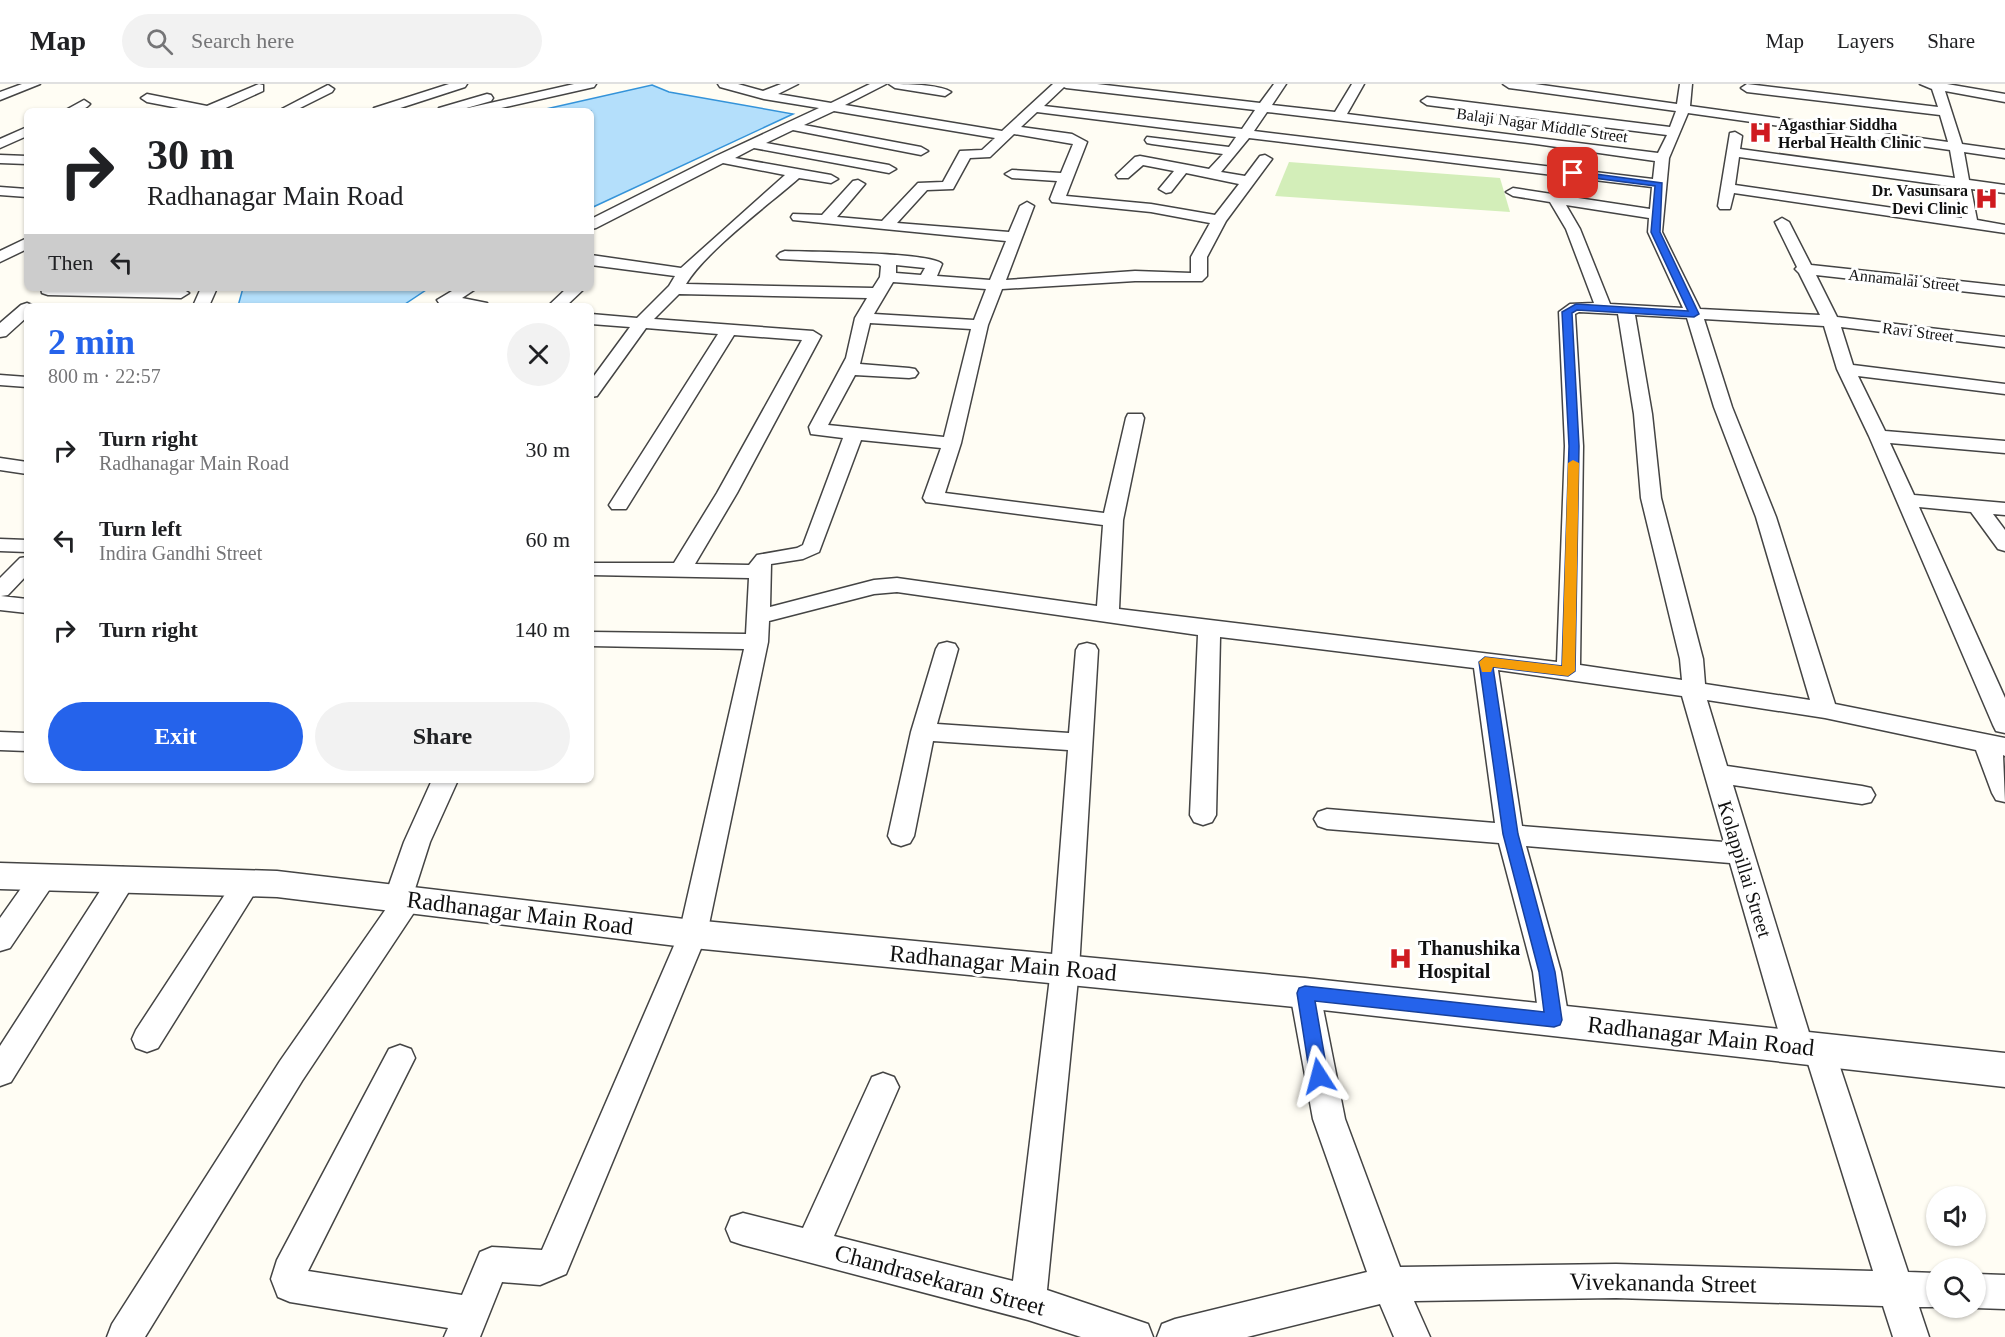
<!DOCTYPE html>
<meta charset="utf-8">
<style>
:root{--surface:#fff;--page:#f2f2f2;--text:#202124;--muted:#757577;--line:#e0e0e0;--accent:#2563eb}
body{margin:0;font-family:Georgia,serif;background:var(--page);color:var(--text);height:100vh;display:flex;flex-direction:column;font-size:22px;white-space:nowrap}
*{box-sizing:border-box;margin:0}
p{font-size:20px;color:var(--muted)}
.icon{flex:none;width:33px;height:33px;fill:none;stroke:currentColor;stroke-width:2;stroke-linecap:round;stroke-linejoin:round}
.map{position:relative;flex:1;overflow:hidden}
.side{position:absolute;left:24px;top:219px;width:570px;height:480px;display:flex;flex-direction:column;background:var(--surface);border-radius:9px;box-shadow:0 2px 4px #0004}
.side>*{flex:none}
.hud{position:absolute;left:24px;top:24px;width:570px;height:183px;border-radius:9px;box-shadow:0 2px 4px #0004;background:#fff;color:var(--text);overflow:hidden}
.controls{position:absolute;left:1926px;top:1102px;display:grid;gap:12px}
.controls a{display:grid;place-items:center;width:60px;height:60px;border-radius:50%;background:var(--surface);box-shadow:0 2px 4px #0004;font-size:30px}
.pin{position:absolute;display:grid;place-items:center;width:51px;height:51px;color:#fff;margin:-26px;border-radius:12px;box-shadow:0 3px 9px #0006}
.me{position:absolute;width:66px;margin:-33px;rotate:351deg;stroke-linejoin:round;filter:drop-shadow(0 0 4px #0008)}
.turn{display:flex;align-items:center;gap:21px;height:126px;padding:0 24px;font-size:27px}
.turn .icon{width:78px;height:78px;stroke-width:2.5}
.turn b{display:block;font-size:42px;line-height:51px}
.then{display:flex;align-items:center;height:57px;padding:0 24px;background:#0003;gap:12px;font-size:22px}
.round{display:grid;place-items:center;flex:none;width:63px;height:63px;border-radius:32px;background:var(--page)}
.head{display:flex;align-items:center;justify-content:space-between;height:102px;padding:0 24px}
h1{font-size:36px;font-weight:700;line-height:45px;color:var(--accent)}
.cta{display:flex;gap:12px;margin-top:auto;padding:12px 24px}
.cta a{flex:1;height:69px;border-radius:36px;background:var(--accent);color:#fff;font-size:24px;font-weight:700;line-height:69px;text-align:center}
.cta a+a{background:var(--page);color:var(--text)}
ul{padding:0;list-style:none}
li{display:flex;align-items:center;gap:18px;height:90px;padding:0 24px}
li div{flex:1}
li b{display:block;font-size:22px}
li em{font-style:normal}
header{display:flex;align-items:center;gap:36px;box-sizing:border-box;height:84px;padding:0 30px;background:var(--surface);border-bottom:2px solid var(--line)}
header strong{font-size:28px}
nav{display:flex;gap:33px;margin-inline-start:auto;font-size:21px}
.search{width:420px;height:54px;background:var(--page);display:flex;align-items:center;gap:15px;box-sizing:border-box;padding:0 21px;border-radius:33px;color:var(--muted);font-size:22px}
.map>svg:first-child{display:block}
.green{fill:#d3eeb9}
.water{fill:#b4dffb;stroke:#3493d9;stroke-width:1.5}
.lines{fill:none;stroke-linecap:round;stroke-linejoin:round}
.minor-casing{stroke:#444;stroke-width:3}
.tertiary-casing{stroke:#444;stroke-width:3}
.minor{fill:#fff;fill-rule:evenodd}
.tertiary{fill:#fff;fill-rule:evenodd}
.route{fill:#2563eb;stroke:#184099;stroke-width:1.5}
.slow{fill:#f59e0b}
.labels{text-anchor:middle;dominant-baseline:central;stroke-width:6;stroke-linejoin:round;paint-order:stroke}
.far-poi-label{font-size:16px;font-weight:bold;fill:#111;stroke:#fff;text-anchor:start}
.far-street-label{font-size:16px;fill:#111;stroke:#fff}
.street-label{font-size:20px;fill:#111;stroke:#fff}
.poi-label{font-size:20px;font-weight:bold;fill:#111;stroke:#fff;text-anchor:start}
.near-street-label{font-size:24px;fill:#111;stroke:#fff}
</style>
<header>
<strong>Map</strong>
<div class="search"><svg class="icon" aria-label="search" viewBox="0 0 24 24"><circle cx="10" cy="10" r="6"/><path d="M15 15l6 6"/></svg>Search here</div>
<nav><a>Map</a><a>Layers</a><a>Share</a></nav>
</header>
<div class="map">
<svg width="2005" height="1253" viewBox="0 0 2005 1253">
<rect width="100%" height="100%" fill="#fffdf4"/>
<path class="green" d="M1289 78 1500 94 1510 128 1275 112Z"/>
<path class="water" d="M652 1 669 8 793 30 591 124V27H537Z
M243 204H429L402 222H238Z"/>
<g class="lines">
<defs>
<path id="minor" d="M22 0H40L0 16V8Z
M259 0 263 1V7L219 27H194L147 18 141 14 147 10 207 22Z
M449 0H467L465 3 391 27H372L374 24Z
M574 0H596L594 3 488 27H466L468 24Z
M718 0H738L763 7 781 0H798L778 10 831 19 870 0H886L845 21 1002 47 1053 0H1097L1260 19 1274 0H1286L1272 21 1335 28 1352 0H1364L1347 30 1658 69 1667 51 1427 21 1421 17 1427 13 1670 43 1676 27 1509 4 1503 0H1535L1677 20 1680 0H1692L1690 22 1948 58 1940 31 1747 8 1741 4 1747 0 1938 23 1932 5 1920 0H1947L2005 10V18L1945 7 1962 60 2005 66V74L1964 68 1969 96 2005 101V109L1971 105 1977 136 2005 141V149L1734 109 1730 125H1720L1718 122 1730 49 1735 48 1742 52 1740 65 1955 94 1950 66 1688 29 1669 74 1662 148 1700 225 1820 231 1799 189 1795 185 1797 183 1775 138 1782 134 1789 138 1811 181 2005 202V212L1816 191 1837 233 2005 253V263L1841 243 1853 281 2005 300V310L1858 292 1885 347 2005 357V369L1890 359 1914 411 2005 419V431L1993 430 2005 446V467L1998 465 1971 428 1919 423 2005 614V649L1996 647 1993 641 1869 352 1837 285 1824 242 1704 235 1732 323 1776 433 1835 620 2005 654V672L2003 671 2005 718 1996 716 1992 709 1976 666 1825 634 1707 616 1727 682 1862 702 1871 704 1875 711 1871 718 1862 720 1733 701 1811 955 1819 952 1830 956 1834 965 1908 1188 1936 1189V1223H1919L1929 1253H1893L1883 1222 1616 1214 1414 1217 1430 1253H1394L1380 1220 1247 1253H1157L1162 1240 1175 1235 1367 1188 1313 1035 1290 909 1295 900 1305 897 1315 900 1320 909 1345 1035 1400 1183 1616 1180 1873 1187 1806 973 1798 976 1787 972 1783 963 1730 779 1526 762 1561 888 1569 936 1565 945 1554 949 1543 945 1539 936 1533 888 1499 759 1327 745 1318 742 1314 735 1318 728 1327 725 1495 739 1474 584 1220 553 1216 731 1212 738 1203 741 1194 738 1190 731 1198 551 897 508 874 510 769 537 768 558 707 850 566 1190 540 1201 502 1198 480 1253H444L448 1244 290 1218 278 1213 271 1195 277 1176 389 965 400 961 411 965 415 974 308 1187 462 1211 480 1168 492 1163 542 1166 679 850 744 565 591 562V548L746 550 749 494 591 491V479H674L717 409 802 256 734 251 626 425H612L609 421 718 250 646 244 597 312 591 313V296L630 243 591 240V230L637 234 669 202 675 192 591 181V171L681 184 785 91 723 79 596 144 591 145V135L716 72 819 24 764 15 720 3ZM1064 3 1066 4 1255 26 1242 45 1044 22ZM834 27 995 54 982 66 960 67 943 98 918 99 882 137 837 133 865 100 858 96 853 97 822 131 793 130 791 133 793 136 1006 157 990 196 937 192 942 180C932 168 808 168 785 167L780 169 777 172 780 175 878 180 881 182 880 193 873 204 686 200C707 166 767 122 799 94L831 99 838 95 831 91 735 74 754 64 889 89 896 85 889 81 766 59 793 46 921 71 928 67 921 63 804 41ZM1037 28 1236 53 1229 63 1147 53 1145 56 1147 59 1152 60 1223 70 1209 85 1140 72 1135 73 1116 91 1118 94H1128L1143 81 1174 87 1159 105 1166 109 1171 108 1186 89 1239 100 1215 131 1151 120 1066 112 1087 58 1072 50 1021 43ZM1267 28 1536 60 1655 77 1653 95 1254 47ZM1014 50 1073 60 1061 89 1012 86 1005 90 1012 94 1057 97 1050 115 1052 118 1151 128 1210 139 1191 173V189L1135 187 1006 196 1034 122 1027 118 1020 122 1009 148 897 139 927 106 953 105 970 74 990 73ZM1249 54 1652 103 1650 125 1513 104 1506 108 1513 112 1550 118 1566 145 1594 219 1570 220 1559 228 1565 362 1557 578 1119 525 1123 436 1144 334 1142 330H1128L1126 334 1104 429 945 409 961 359 988 241 1002 205 1135 197H1202L1207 192V173L1226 137 1272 75 1265 71 1260 72 1245 92 1221 88ZM1739 73 1956 103 1962 134 1735 101ZM1566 121 1649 134 1648 148 1683 224 1610 220 1580 145ZM896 181 925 184 921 191 896 189ZM893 198 986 205 974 236 874 230ZM679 210 867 214 855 234 846 274 809 343 811 350 843 354 803 461 797 464 757 471 749 481 695 480 737 409 821 252 813 247 654 235ZM1579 228 1618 230 1634 330 1641 414 1680 575 1682 596 1580 581 1583 362 1575 230ZM1635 231 1687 234 1714 323 1756 433 1810 616 1705 600 1703 575 1661 414 1652 330ZM870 239 971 245 944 353 828 341 855 291 909 294 915 293 918 289 915 285 909 284 860 280ZM861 356 941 364 923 414 926 418 1103 441 1097 522 897 494 874 496 770 523 771 480 803 475 819 468ZM1498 586 1682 612 1724 758 1522 742Z
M889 0C905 0 939 0 951 8L945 12 895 4Z
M328 1 334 5 332 8 294 27H278Z
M487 10 491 11 493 14 491 17 456 27H437L439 24Z
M84 16 90 20C83 28 74 27 64 27Z
M27 43V52L0 64V55Z
M0 71 27 72V80L0 79Z
M0 103 27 105V113L0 111Z
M27 154V165L0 178V167Z
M41 204H181L189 209 181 214 48 211 42 209Z
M201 204H217L209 222H193Z
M457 204H477L462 214 487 219 489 222H452L439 219 437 216Z
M567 204H585L566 222H548Z
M27 219 34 222H27V233L6 252 0 253V239L21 221Z
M0 291 27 293V303L0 301Z
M0 374 27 378V390L0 386Z
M0 455 27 456V468L0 467Z
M27 473V491L8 511 1 512 27 515V529L0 526V494L20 474Z
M947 558 955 560 958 565 937 640 1069 649 1076 566 1079 561 1087 559 1095 561 1098 566 1079 885 1047 1206 1148 1240 1153 1253H1081L1028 1236 743 1161 731 1157 726 1145 731 1133 743 1129 803 1144 872 993 883 989 894 993 899 1003 834 1152 1013 1197 1051 885 1068 666 933 657 914 752 910 759 901 762 892 759 888 752 911 648 936 565 939 560Z
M0 648 27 649V667L0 666Z
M432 696H458L430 758 414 808 421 816 417 824 302 997 145 1253H107L112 1240 280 977 388 822 384 815 404 758Z
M44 783 54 786 58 793 10 864 0 867V834L34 786Z
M123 783 133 787 137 794 133 801 11 998 0 1002V962L113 787Z
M247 788 257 792 261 799 158 964 147 968 136 964 132 955 136 946 237 792Z
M1976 1190 2005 1191V1225L1975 1224Z"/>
<path id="tertiary" d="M0 779 277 787 693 836 1305 894 2005 969V1003L1305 924 693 864 277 813 0 805Z"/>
</defs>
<use href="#minor" class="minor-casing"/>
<use href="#tertiary" class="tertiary-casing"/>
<use href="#minor" class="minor"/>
<use href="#tertiary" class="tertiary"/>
</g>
<path class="route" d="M1573 87 1662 99 1660 148 1699 230 1694 233 1577 226 1572 229 1579 362 1575 587 1568 592 1493 583 1518 750 1555 888 1562 936 1560 941 1554 943 1315 917 1328 992 1325 998 1319 1000 1313 998 1310 992 1297 909 1299 904 1305 902 1544 928 1539 888 1503 750 1479 578 1485 573 1562 582 1569 362 1562 228 1576 220 1688 227 1651 148 1655 102 1570 91 1569 89Z"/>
<path class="slow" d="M1573 376 1579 379 1575 587 1568 592 1493 583 1491 588H1482L1479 578 1485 573 1562 582 1568 379Z"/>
<defs>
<symbol id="hospital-bare" viewBox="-9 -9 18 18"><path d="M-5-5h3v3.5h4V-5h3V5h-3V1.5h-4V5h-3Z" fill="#cf1a1f" stroke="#fff" stroke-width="2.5" paint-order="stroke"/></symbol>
</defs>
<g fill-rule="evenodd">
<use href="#hospital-bare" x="1744" y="32" width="33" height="33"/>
<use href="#hospital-bare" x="1970" y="98" width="33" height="33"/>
<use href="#hospital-bare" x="1384" y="858" width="33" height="33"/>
</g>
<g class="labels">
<g class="far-poi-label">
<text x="1778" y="40">Agasthiar Siddha<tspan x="1778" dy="18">Herbal Health Clinic</tspan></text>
<text x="1968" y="106" text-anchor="end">Dr. Vasunsara<tspan x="1968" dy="18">Devi Clinic</tspan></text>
</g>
<g class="far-street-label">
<text transform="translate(1542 41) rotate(8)">Balaji Nagar Middle Street</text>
<text transform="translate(1904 196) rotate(6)">Annamalai Street</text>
<text transform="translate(1918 248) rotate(7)">Ravi Street</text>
</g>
<g class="street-label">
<text transform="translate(1745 785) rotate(73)">Kolappillai Street</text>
</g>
<g class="poi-label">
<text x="1418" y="864">Thanushika<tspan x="1418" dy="23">Hospital</tspan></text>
</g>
<g class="near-street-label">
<text transform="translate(520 829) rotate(7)">Radhanagar Main Road</text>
<text transform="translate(1003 879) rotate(5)">Radhanagar Main Road</text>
<text transform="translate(1701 952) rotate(6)">Radhanagar Main Road</text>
<text transform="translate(940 1196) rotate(15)">Chandrasekaran Street</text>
<text transform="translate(1663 1199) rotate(1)">Vivekananda Street</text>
</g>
</g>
</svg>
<div class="controls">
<a><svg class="icon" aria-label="sound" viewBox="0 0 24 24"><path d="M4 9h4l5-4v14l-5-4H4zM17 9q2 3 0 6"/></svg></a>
<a><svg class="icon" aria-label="search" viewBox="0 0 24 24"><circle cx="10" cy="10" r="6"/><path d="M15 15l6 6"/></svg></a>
</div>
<div class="pin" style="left:1573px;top:89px;background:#d93025"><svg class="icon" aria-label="arrive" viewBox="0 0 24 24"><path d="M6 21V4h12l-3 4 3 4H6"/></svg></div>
<svg class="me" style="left:1319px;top:992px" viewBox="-20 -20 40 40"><path d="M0-17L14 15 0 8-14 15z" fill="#2563eb" stroke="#fff" stroke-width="4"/></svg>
<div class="hud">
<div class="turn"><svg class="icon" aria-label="right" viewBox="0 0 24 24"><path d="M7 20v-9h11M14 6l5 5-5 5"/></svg><div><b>30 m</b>Radhanagar Main Road</div></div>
<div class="then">Then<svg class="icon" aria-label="left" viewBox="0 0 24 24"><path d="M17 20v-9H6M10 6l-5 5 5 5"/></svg></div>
</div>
<section class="side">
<div class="head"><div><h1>2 min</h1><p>800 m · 22:57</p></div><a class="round"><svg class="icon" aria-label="close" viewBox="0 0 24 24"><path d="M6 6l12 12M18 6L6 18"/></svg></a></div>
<ul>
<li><svg class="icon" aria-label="right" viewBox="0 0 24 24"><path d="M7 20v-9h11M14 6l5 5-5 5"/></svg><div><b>Turn right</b><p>Radhanagar Main Road</p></div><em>30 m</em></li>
<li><svg class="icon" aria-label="left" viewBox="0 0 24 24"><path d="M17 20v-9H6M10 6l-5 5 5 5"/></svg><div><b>Turn left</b><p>Indira Gandhi Street</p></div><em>60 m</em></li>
<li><svg class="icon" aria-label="right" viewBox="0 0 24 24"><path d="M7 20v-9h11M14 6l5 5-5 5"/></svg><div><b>Turn right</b></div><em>140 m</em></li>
</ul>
<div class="cta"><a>Exit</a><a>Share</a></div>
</section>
</div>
